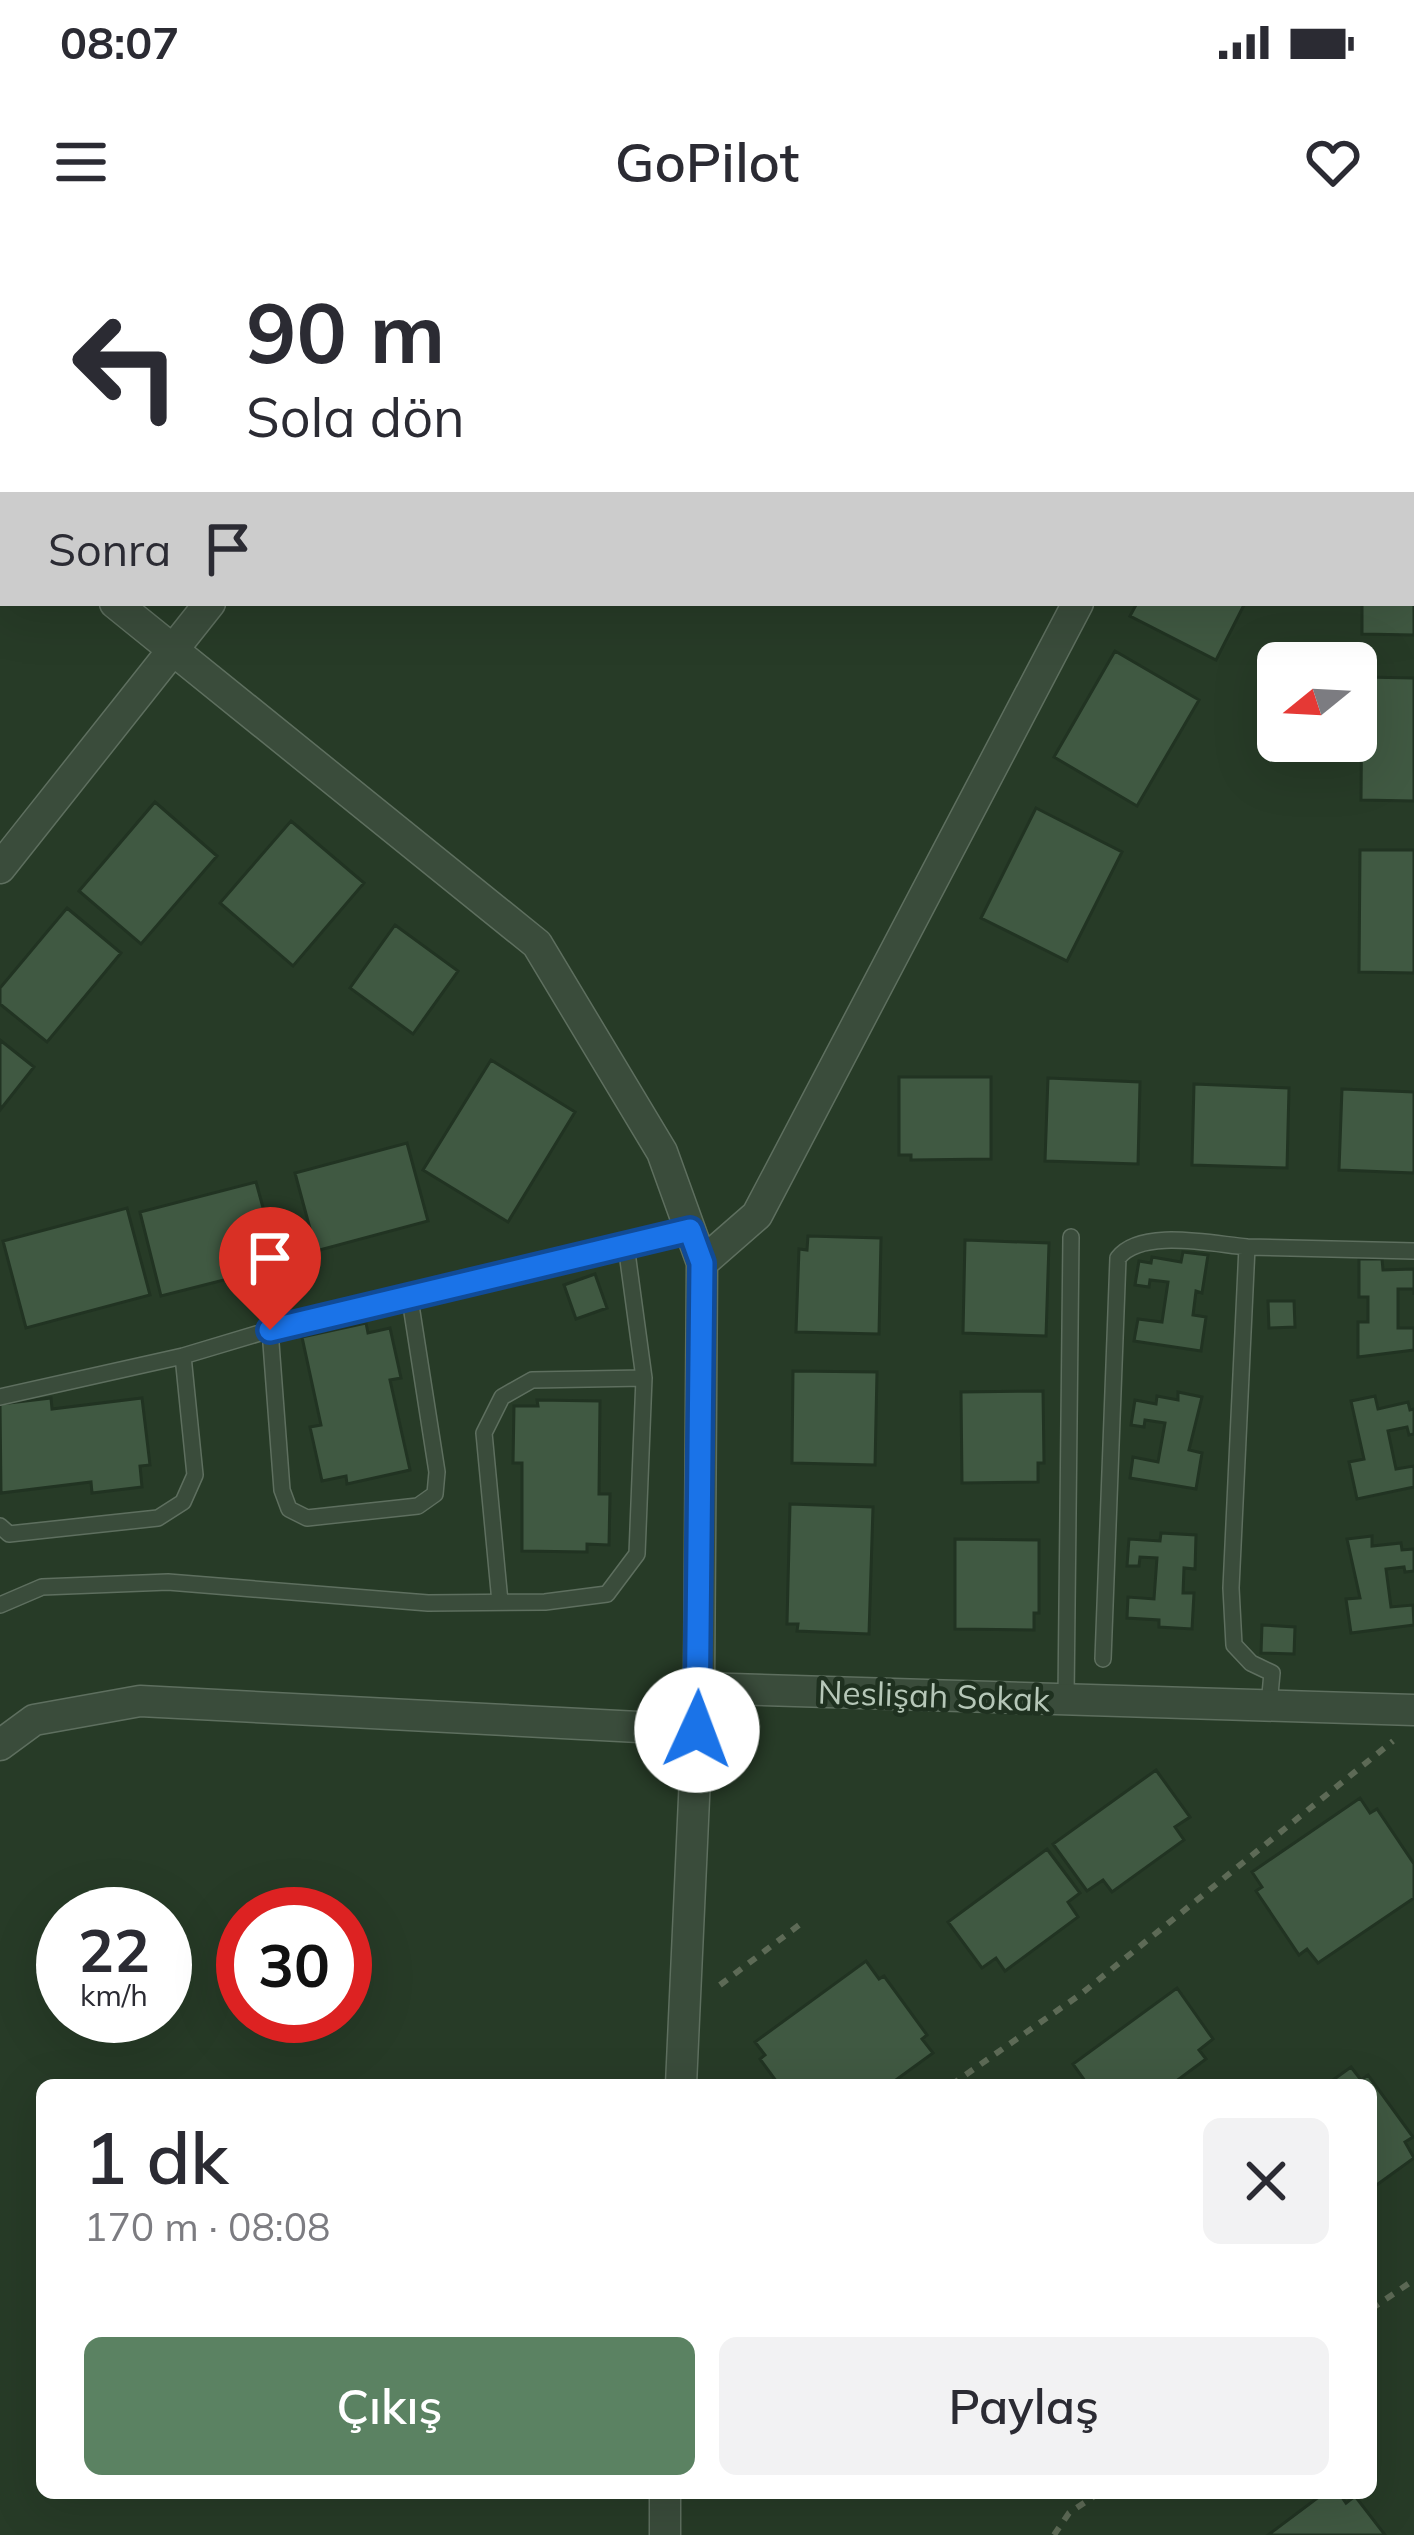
<!DOCTYPE html>
<html lang="tr">
<meta charset="utf-8">
<style>
:root{--surface:#fff;--page:#f2f2f3;--text:#2b2b33;--muted:#7c7c81;--accent:#5b8262}
body{margin:0;font-family:Mulish,sans-serif;background:var(--page);color:var(--text);height:100vh;display:flex;flex-direction:column;font-size:45px;white-space:nowrap}
*{box-sizing:border-box;margin:0}
p{font-size:39px;color:var(--muted)}
.icon{flex:none;width:66px;height:66px;fill:none;stroke:currentColor;stroke-width:2;stroke-linecap:round;stroke-linejoin:round}
.map{position:relative;flex:1;overflow:hidden}
.panel{position:absolute;left:36px;top:1839px;width:1341px;height:420px;display:flex;flex-direction:column;background:var(--surface);border-radius:18px;box-shadow:0 12px 48px #0002}
.panel>*{flex:none}
.hud{position:absolute;left:0px;top:0px;width:1416px;height:366px;box-shadow:0 12px 48px #0002;background:#fff;color:var(--text);overflow:hidden}
.needle{width:78px;rotate:252deg}
.fabs{position:absolute;left:1257px;top:402px;display:grid;gap:24px}
.fabs a{display:grid;place-items:center;width:120px;height:120px;border-radius:18px;background:var(--surface);box-shadow:0 12px 48px #0002;font-size:60px}
.speed{position:absolute;left:36px;top:1647px;display:flex;gap:24px;font-size:60px;font-weight:700;text-align:center}
.speed>*{display:grid;place-content:center;width:156px;height:156px;border-radius:50%;background:var(--surface);box-shadow:0 12px 48px #0002;line-height:1}
.speed small{font-size:30px;font-weight:400}
.speed .limit{border:18px solid #d22;background:#fff;color:#111}
.pin{position:absolute;display:grid;place-items:center;width:102px;height:102px;color:#fff;margin:-123px -51px;border-radius:50% 50% 50% 0;rotate:-45deg;box-shadow:0 0 12px #0007}
.pin .icon{rotate:45deg}
.me{position:absolute;width:132px;margin:-66px;rotate:2deg;stroke-linejoin:round;filter:drop-shadow(0 0 9px #0008)}
.turn{display:flex;align-items:center;gap:42px;height:252px;padding:0 48px;font-size:54px}
.turn .icon{width:156px;height:156px;stroke-width:2.5}
.turn b{display:block;font-size:84px;line-height:102px}
.then{display:flex;align-items:center;height:114px;padding:0 48px;background:#0003;gap:24px;font-size:45px}
.round{display:grid;place-items:center;flex:none;width:126px;height:126px;border-radius:18px;background:var(--page)}
.headline{display:flex;align-items:center;justify-content:space-between;height:204px;padding:0 48px}
h1{font-size:72px;font-weight:600;line-height:90px}
.action{display:flex;gap:24px;margin-top:auto;padding:24px 48px}
.action a{flex:1;height:138px;border-radius:18px;background:var(--accent);color:#fff;font-size:48px;font-weight:600;line-height:138px;text-align:center}
.action a+a{background:var(--page);color:var(--text)}
.status{display:flex;justify-content:space-between;align-items:center;height:84px;padding:0 60px;background:var(--surface);direction:ltr}
.status svg{height:33px;fill:currentColor}
header{display:flex;justify-content:space-between;align-items:center;height:156px;padding:0 48px;background:var(--surface);font-size:54px;font-weight:600}
.map>svg:first-child{display:block}
.building{fill:#405942;stroke:#213322;stroke-width:3}
.lines{fill:none;stroke-linecap:round;stroke-linejoin:round}
.service-casing{stroke:#5e6f5f;stroke-width:18}
.minor-casing{stroke:#5e6f5f;stroke-width:33}
.path{stroke:#5d6a56;stroke-width:6;stroke-dasharray:9 9;stroke-linecap:butt}
.service{stroke:#3a4c3b;stroke-width:15}
.minor{stroke:#3a4c3b;stroke-width:30}
.route-casing{stroke:#114b97;stroke-width:30}
.route{stroke:#1a73e8;stroke-width:21}
.labels{text-anchor:middle;dominant-baseline:central;stroke-width:9;stroke-linejoin:round;paint-order:stroke}
.street-label{font-size:33px;fill:#b6c7b8;stroke:#1f3120}
</style>
<div class="status"><b>08:07</b><svg viewBox="0 0 49 12"><path d="M0 12V9h3v3zM5 12V6h3v6zM10 12V3h3v9zM15 12V0h3v12zM26 1h20v11H26zM47 4h2v5h-2z"/></svg></div>
<header><svg class="icon" aria-label="menu" viewBox="0 0 24 24"><path d="M4 6h16M4 12h16M4 18h16"/></svg>GoPilot<svg class="icon" aria-label="heart" viewBox="0 0 24 24"><path d="M12 20l-8-8c-3-5 5-10 8-4 3-6 11-1 8 4z"/></svg></header>
<div class="map">
<svg width="1414" height="2295" viewBox="0 0 1414 2295">
<rect width="100%" height="100%" fill="#273b27"/>
<path class="building" d="M1414 272V395L1362 394V363H1413Z
M1137 363H1245L1216 420 1130 376Z
M1115 411 1199 460 1137 566 1054 517Z
M1362 437 1414 438V561L1361 560Z
M155 562 217 616 141 704 79 651Z
M1036 568 1122 612 1067 721 981 678Z
M291 581 364 643 293 726 220 663Z
M1360 610H1414V733L1359 732Z
M67 668 121 713 47 802 0 764V748Z
M395 685 458 731 413 794 350 748Z
M0 800 34 827 0 870Z
M491 820 575 872 508 982 423 930Z
M899 837H991V919L911 920V915H899Z
M1048 838 1140 842 1138 924 1045 921Z
M1194 844 1289 848 1287 928 1192 925Z
M1342 849 1414 852V933L1339 930Z
M407 903 428 981 316 1011 295 933Z
M256 942 279 1026 161 1056 140 972Z
M127 968 150 1055 26 1088 3 1001Z
M808 996 881 998 879 1094 796 1092 799 1009 807 1010Z
M965 1000 1049 1003 1046 1096 963 1093Z
M1183 1012 1208 1015 1202 1053 1196 1051 1193 1075 1206 1077 1201 1111 1134 1101 1138 1079 1162 1082 1168 1042 1150 1040 1149 1047 1135 1045 1139 1021 1151 1023 1152 1017 1181 1022Z
M1359 1019H1382L1383 1030 1414 1029V1055V1049H1398V1088H1414V1110L1358 1117V1082H1368V1057H1359Z
M595 1034 607 1068 576 1079 564 1045Z
M1268 1061H1294L1295 1087 1269 1088Z
M366 1083 368 1093 390 1088 401 1138 390 1140 410 1230 347 1244 346 1236 322 1241 310 1187 321 1185 302 1097Z
M793 1131 877 1132 875 1225 792 1223Z
M1043 1151 1044 1223H1038V1242L962 1243 961 1152Z
M1178 1152 1202 1157 1189 1210 1202 1213 1196 1249 1130 1238 1133 1217 1158 1222 1165 1183 1145 1180 1144 1187 1131 1185 1135 1160 1156 1164 1157 1156 1178 1160Z
M1375 1156 1378 1169 1408 1162 1410 1170 1414 1169V1194L1409 1195 1407 1187 1388 1191 1396 1229 1414 1226V1247L1357 1259 1349 1222 1364 1219 1351 1161Z
M51 1158 52 1169 142 1158 150 1225 140 1226 142 1247 92 1253 91 1242 1 1253 0 1164Z
M537 1160 600 1161 599 1254H610L609 1305 587 1304V1312L522 1311V1223H513L514 1166H538Z
M790 1264 873 1267 869 1394 797 1391 798 1384H787Z
M1161 1293 1196 1295 1195 1329 1184 1328 1183 1353H1194L1192 1389 1159 1387V1380L1127 1378 1128 1357 1154 1359 1157 1318 1140 1317 1139 1326H1127L1129 1299 1160 1301Z
M1372 1296V1306L1401 1303 1402 1310 1414 1309V1331L1405 1332 1404 1327 1386 1329 1391 1367 1413 1365 1414 1385 1351 1393 1346 1359 1360 1358 1347 1299Z
M955 1299 1039 1300V1373H1034V1390L955 1389Z
M1262 1385 1295 1387 1294 1414 1261 1413Z
M1156 1530 1190 1577 1175 1587 1184 1600 1112 1652 1103 1640 1087 1651 1053 1604Z
M1360 1558 1370 1573 1377 1569 1414 1624V1658L1318 1723 1307 1709 1299 1715 1256 1651 1262 1647 1252 1632Z
M1047 1609 1080 1653 1068 1662 1078 1677 1005 1731 996 1718 982 1728 948 1682Z
M866 1721 879 1739 884 1736 927 1795 922 1799 933 1813 889 1845H779L760 1819 765 1815 755 1802Z
M1177 1748 1213 1799 1199 1810 1206 1819 1171 1845H1088L1073 1824Z
M1351 1827 1361 1840 1368 1835 1413 1897 1405 1902 1414 1918 1371 1949V1845H1326Z
M1324 2253H1339L1346 2263 1355 2256 1385 2295H1268Z"/>
<g class="lines">
<defs>
<path id="service" d="M270 1090 282 1250 289 1269 307 1278 418 1266 435 1254 437 1232 410 1059
M0 1157 183 1116 270 1090 690 990
M0 1286 9 1294 158 1278 183 1262 195 1235 183 1116
M500 1362 484 1193 502 1157 532 1140 644 1138
M0 1365 42 1347 168 1342 428 1363 545 1362 607 1354 637 1314 644 1138 626 1005
M1103 1419 1118 1018C1141 988 1212 1004 1247 1007
M1066 1459 1071 997
M1269 1465 1272 1433 1251 1423 1234 1405 1231 1348 1247 1007 1414 1011"/>
<path id="minor" d="M54 3 56 0
M455 3 457 0
M0 71 3 67
M1413 201H1414
M0 270 3 273
M0 329 3 325
M115 363 537 704 662 912 702 1023 699 1448
M0 628 210 363
M702 1023 757 975 1078 363
M0 1505 34 1480 140 1461 697 1490
M681 1845 699 1448 1414 1470
M665 2295V2253"/>
</defs>
<use href="#service" class="service-casing"/>
<use href="#minor" class="minor-casing"/>
<path class="path" d="M720 1745 803 1682
M951 1845 1081 1754 1393 1501
M1371 2069 1414 2040
M1054 2295 1069 2273 1099 2253"/>
<use href="#service" class="service"/>
<use href="#minor" class="minor"/>
</g>
<g class="lines">
<defs>
<path id="route" d="M270 1090 690 990 702 1023 697 1490"/>
</defs>
<use href="#route" class="route-casing"/>
<use href="#route" class="route"/>
</g>
<g class="labels">
<g class="street-label">
<text transform="translate(934 1455) rotate(2)">Neslişah Sokak</text>
</g>
</g>
</svg>
<div class="fabs">
<a><svg class="needle" viewBox="-14 -14 28 28"><path d="M0-13l5 13h-10z" fill="#e53935"/><path d="M0 13l5-13h-10z" fill="#7c7c81"/></svg></a>
</div>
<div class="speed"><div>22<small>km/h</small></div><div class="limit">30</div></div>
<div class="pin" style="left:270px;top:1090px;background:#d93025"><svg class="icon" aria-label="arrive" viewBox="0 0 24 24"><path d="M6 21V4h12l-3 4 3 4H6"/></svg></div>
<svg class="me" style="left:697px;top:1490px" viewBox="-20 -20 40 40"><circle r="19" fill="#fff"/><path d="M0-13L10 11 0 6-10 11z" fill="#1a73e8"/></svg>
<div class="hud">
<div class="turn"><svg class="icon" aria-label="left" viewBox="0 0 24 24"><path d="M17 20v-9H6M10 6l-5 5 5 5"/></svg><div><b>90 m</b>Sola dön</div></div>
<div class="then">Sonra<svg class="icon" aria-label="arrive" viewBox="0 0 24 24"><path d="M6 21V4h12l-3 4 3 4H6"/></svg></div>
</div>
<section class="panel">
<div class="headline"><div><h1>1 dk</h1><p>170 m · 08:08</p></div><a class="round"><svg class="icon" aria-label="close" viewBox="0 0 24 24"><path d="M6 6l12 12M18 6L6 18"/></svg></a></div>
<div class="action"><a>Çıkış</a><a>Paylaş</a></div>
</section>
</div>
